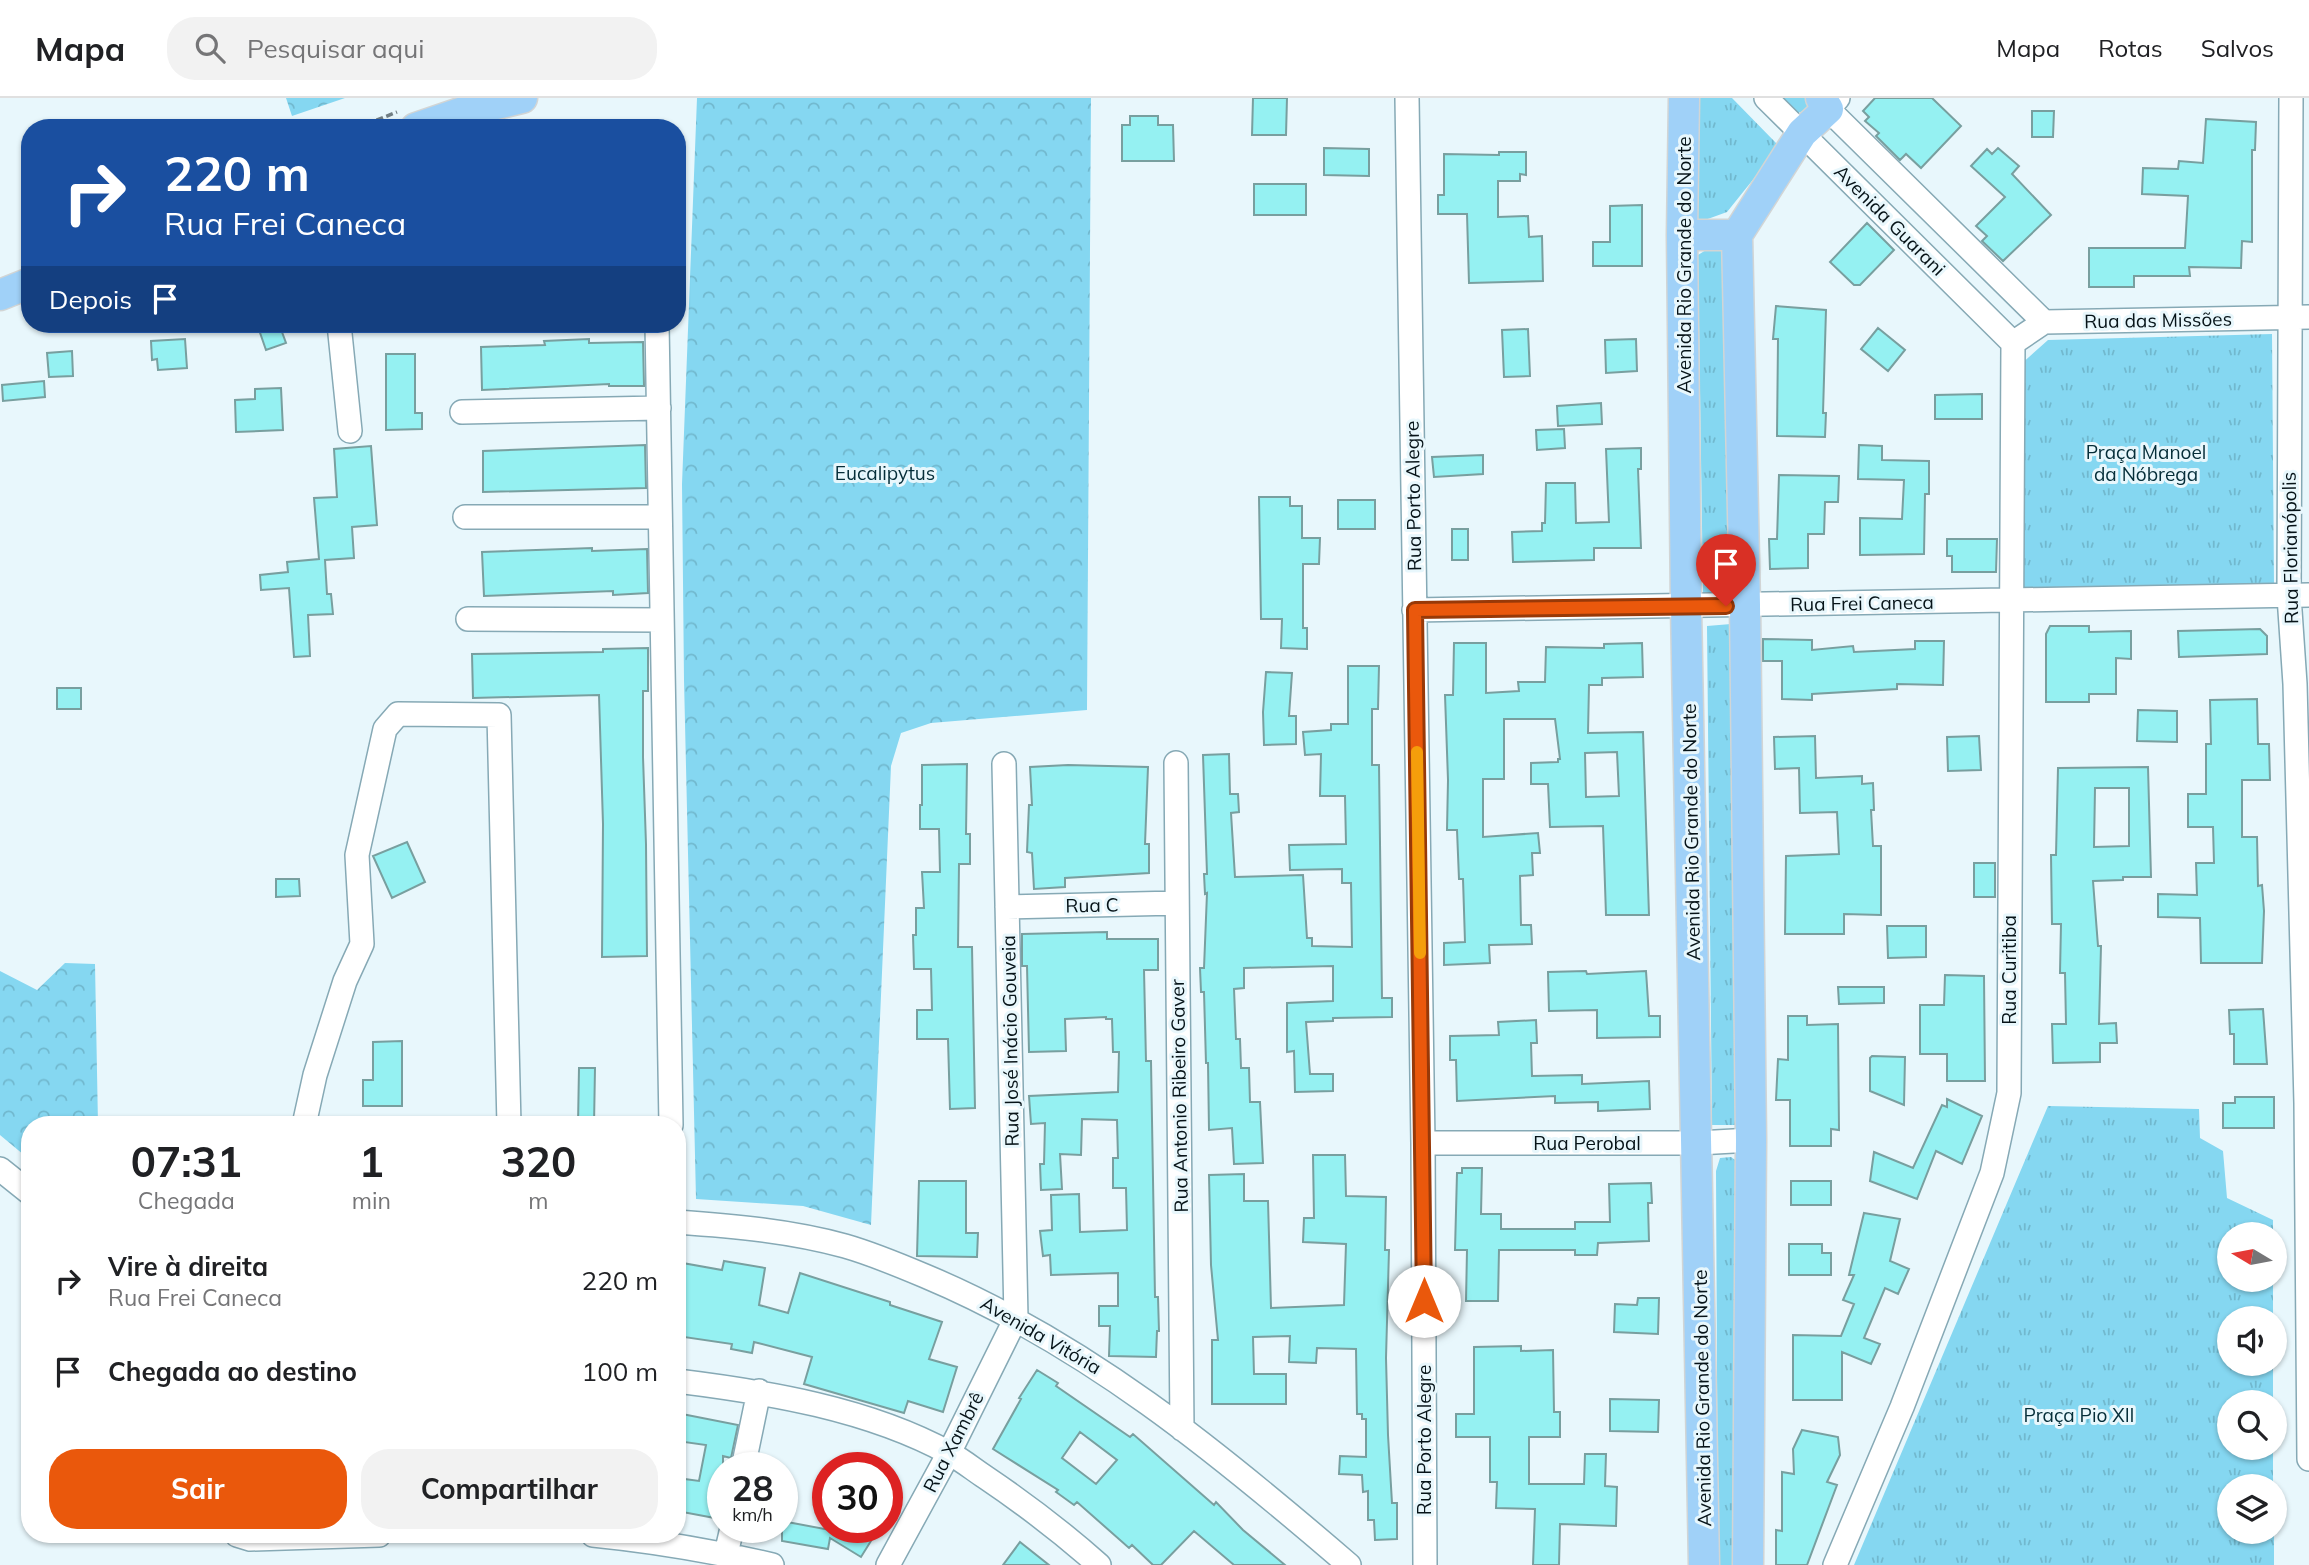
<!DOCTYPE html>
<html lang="pt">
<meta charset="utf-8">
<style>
:root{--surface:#fff;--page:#f2f2f2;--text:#202124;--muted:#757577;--line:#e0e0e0;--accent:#ea580c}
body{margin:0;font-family:Mulish,sans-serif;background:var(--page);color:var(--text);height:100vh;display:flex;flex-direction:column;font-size:26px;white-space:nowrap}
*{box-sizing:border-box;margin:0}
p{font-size:23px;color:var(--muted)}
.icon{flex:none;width:38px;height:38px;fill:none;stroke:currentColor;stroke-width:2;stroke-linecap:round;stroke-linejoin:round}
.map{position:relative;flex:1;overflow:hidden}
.panel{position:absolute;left:21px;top:1018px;width:665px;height:427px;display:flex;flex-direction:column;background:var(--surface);border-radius:28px;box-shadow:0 2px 5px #0004}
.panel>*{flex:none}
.top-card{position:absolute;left:21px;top:21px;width:665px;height:214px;border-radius:28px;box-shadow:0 2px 5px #0004;background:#1a4fa0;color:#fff;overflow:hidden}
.needle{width:46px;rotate:280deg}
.buttons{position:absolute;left:2217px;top:1124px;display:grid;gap:14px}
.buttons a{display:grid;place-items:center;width:70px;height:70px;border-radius:50%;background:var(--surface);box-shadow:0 2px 5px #0004;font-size:35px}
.speed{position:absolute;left:707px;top:1354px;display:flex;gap:14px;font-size:35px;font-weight:700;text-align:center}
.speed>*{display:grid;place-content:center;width:91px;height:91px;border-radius:50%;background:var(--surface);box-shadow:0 2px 5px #0004;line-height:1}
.speed small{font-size:18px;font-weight:400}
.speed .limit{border:10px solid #d22;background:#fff;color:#111}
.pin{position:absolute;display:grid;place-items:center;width:60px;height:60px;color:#fff;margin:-72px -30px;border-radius:50% 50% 50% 0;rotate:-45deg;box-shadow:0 0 7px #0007}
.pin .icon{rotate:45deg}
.me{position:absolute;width:77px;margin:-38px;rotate:0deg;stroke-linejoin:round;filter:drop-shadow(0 0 5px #0008)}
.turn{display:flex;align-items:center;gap:24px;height:147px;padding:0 28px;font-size:32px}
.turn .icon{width:91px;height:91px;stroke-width:2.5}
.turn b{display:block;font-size:49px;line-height:60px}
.then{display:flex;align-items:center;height:66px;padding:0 28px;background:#0003;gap:14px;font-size:26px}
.eta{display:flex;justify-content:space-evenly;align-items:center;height:119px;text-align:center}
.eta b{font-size:42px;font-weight:700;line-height:49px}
.button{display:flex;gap:14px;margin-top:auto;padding:14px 28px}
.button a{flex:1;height:80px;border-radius:28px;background:var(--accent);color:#fff;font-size:28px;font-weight:700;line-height:80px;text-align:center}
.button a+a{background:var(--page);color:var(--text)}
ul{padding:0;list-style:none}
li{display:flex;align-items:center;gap:21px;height:91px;padding:0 28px}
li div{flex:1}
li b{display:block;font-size:26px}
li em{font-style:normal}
header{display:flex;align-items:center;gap:42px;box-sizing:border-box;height:98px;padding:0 35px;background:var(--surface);border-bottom:2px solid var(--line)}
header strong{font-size:33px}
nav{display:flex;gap:38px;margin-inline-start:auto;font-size:24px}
.search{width:490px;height:63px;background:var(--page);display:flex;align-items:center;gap:18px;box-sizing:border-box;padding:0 24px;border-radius:28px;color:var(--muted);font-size:26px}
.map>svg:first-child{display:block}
.grass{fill:url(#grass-tufts)}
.forest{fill:url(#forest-crowns)}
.building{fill:#95f1f2;stroke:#789f9f;stroke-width:2;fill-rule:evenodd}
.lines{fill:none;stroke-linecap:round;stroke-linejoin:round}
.minor-casing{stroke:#86a9b5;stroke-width:26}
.major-casing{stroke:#d2d5d5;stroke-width:33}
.path{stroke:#717e83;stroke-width:3.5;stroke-dasharray:7 3.5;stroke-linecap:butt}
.minor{stroke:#fff;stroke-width:23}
.major{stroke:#a0d1f8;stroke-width:30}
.route-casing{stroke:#983908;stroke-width:18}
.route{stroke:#ea580c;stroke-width:12}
.slow{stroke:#f59e0b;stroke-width:12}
.labels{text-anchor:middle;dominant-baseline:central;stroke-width:6;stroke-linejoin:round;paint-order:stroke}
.street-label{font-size:19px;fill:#061318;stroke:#e8f7fc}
.park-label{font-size:19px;fill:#052e39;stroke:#e8f7fc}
</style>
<header>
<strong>Mapa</strong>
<div class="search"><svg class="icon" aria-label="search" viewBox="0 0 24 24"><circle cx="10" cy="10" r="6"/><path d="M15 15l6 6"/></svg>Pesquisar aqui</div>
<nav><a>Mapa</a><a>Rotas</a><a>Salvos</a></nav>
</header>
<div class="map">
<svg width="2309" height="1467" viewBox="0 0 2309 1467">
<defs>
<pattern id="grass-tufts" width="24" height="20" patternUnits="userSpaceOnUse" patternTransform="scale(1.75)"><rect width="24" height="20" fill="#85d7f1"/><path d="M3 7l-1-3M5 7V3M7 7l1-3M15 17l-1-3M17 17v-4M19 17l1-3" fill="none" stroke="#71b8ce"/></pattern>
<pattern id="forest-crowns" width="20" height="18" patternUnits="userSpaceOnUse" patternTransform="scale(1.75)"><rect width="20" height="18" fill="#85d7f1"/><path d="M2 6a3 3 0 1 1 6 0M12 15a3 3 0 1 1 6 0" fill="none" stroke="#71b8ce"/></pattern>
</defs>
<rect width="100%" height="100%" fill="#e8f7fc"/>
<path class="grass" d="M1691 0H1732L1776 45V53L1727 114 1705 122H1691Z
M1778 0H1808L1809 5 1807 12 1794 16Z
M1719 150 1728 156 1735 494 1703 495 1698 157 1706 152Z
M2272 236 2274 487 2019 494V268L2048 242Z
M1731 526 1745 1027H1712L1707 528Z
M2048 1008 2199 1011 2200 1040 2223 1053 2227 1100 2273 1122V1136H2230V1181H2273V1220H2230V1265H2273V1304H2230V1349H2273V1388H2230V1433H2274V1467H1854Z
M1731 1059 1742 1067 1744 1467H1718L1716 1073 1720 1060Z"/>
<path class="forest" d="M286 0H345L292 18Z
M697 0H1091L1087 612 931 625 901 635 891 668 871 1127 803 1108 696 1101 684 582 682 386Z
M65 865 95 866 98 1027H30V1062L0 1037V873L37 892Z"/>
<path class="building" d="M1253 0H1287L1286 37H1252Z
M1875 0H1932L1961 28 1921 70 1906 56 1900 62 1876 38 1879 35 1865 23 1869 19 1863 13Z
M2032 13H2054L2053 39H2032Z
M1130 18H1158V27H1173L1174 63H1122V27H1130Z
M2206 21 2256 24 2255 52H2252V144L2242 143 2241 170 2189 169 2190 178H2134V189H2089V150H2185L2188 98 2142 96 2143 70 2178 71 2179 63 2203 65Z
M1324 50 1369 51V78L1324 77Z
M1998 50 2019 68 2012 76 2051 117 2003 163 1982 143 1987 138 1976 128 2005 99 1971 68 1987 51 1992 56Z
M1499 54H1526V77L1520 76V83H1498V119L1528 118 1529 139 1542 138 1543 183 1469 185 1467 116H1438V97H1444V56L1499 57Z
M1254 86H1306V117H1254Z
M1642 107V168H1593V144H1610V108Z
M1867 125 1894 152 1860 187H1854L1830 164Z
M1776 208 1826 212 1823 315H1826L1825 339 1777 338 1778 241H1773Z
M257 226H279L286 245 266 252Z
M1878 230 1905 252 1888 273 1861 251Z
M1528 231 1530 278 1504 279 1502 232Z
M185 241 187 270 158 272 157 261 152 262 151 243Z
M589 241V245L643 244 644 288H609V286L482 292 481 249 545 247 544 243Z
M1636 241 1637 273 1606 275 1605 242Z
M72 253 73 278 49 279 47 255Z
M386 256H415V315H422V331L386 332Z
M44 283 45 299 3 303 2 287Z
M281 290 283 332 236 334 235 302 255 301V291Z
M1982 296V321H1935V297Z
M1601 305 1602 326 1558 328 1557 308Z
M1564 331 1565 350 1537 352 1536 332Z
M645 347 646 390 483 394V353Z
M1859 347 1882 348V362L1929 363V396H1925L1924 456 1860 457V420L1902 421 1904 382 1858 381Z
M371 348 377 427 352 429 354 460 325 462 327 496H331L333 516 308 517 310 558 294 559 289 490 261 492 260 477 288 474 287 464 319 461 314 400 337 399 334 351Z
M1641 350V371H1638L1641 450H1594V462L1513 464 1512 434 1542 433V425H1545L1546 385H1575L1576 425 1609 424 1606 351Z
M1483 357V376L1434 379 1432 359Z
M1779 377 1839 378 1838 404H1825L1824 436H1808V470L1770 471 1769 441H1777Z
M1259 399H1290V408H1302V440H1320L1319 466H1303V530H1307V551L1281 550 1282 521H1261Z
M1338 402H1375V431H1338Z
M1452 431H1468V462H1452Z
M1947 441H1997L1996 474H1952V458H1947Z
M592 450V453L647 451 648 495 613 497V493L484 498 482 454Z
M2050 528H2089V534L2131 533V561L2116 560V596H2089V604H2046V536Z
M2260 531 2267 538V556L2179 559 2178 533Z
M1763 541 1812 542V552L1853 548 1854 554 1915 551V543H1944L1943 587 1897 586V591L1812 596V602L1782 601V563H1763Z
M1454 545H1486V595L1519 593 1518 584H1545L1546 549 1604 550V546L1642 545 1643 579 1602 580V587H1589L1588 635 1643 634 1649 817H1606L1603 728 1550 729 1548 686H1531V665L1558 664V661H1560L1555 621H1504V681H1483V739L1538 735 1540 755H1532L1533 777 1520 778 1521 827H1531L1532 846 1489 847 1490 865 1444 867V845L1465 844 1463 781H1459L1457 732H1447L1448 682 1445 597H1453ZM1617 654 1619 698 1586 699 1585 655Z
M648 550V593H643V659L646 746 647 858 602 859 603 726 599 597 473 600 472 556 603 554V551Z
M1348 568H1379L1378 611H1372V667H1379L1382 900H1392V919L1333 920V923L1306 924 1310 976H1333V993L1295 994 1294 953 1287 954V905L1333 903V868L1244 870V890L1234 891 1236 941H1240L1241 970H1249L1250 1004H1260L1263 1065 1234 1066 1232 1030 1209 1032 1208 965H1206L1204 894H1201L1200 870H1204L1207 795 1205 796 1204 776H1207L1203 657 1229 656 1230 696H1238L1239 714 1231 715 1235 779 1303 777 1307 840H1312V848L1352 849 1351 785H1342V771L1290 772 1289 747 1346 746 1345 698H1320L1321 656 1305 657 1303 634 1331 632V626H1348Z
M1266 574 1292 575 1289 618H1296V646L1264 647 1263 614Z
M57 590H81V611H57Z
M2257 601 2258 646H2269L2270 682H2242V739H2257L2258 788 2262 787 2264 813 2262 865H2201L2200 820 2158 819V796L2197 797 2196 765H2214L2213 729H2188V696H2206V646H2211L2210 602Z
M2138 612 2177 613V644L2137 643Z
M1815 638 1816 680 1862 678V686L1873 685 1874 712H1871L1873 748H1881V817L1844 816V836H1785L1786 758 1839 756 1837 714 1800 715 1799 670 1775 671 1774 639Z
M1979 638 1981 672 1948 673 1947 639Z
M967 666 966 736H970V766H959L958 849H972L975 1010 950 1011 948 941H917V912H932L931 871H914L913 837H916V810H924L922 774H940L939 731H920V707H922V667Z
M1068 667 1148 669 1145 746H1149V775L1065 780V789L1034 791 1032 755 1027 754 1029 707H1032L1030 669Z
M2148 669 2151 779H2123V782L2093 783 2098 848H2101L2099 926 2116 925 2117 945H2100V964L2053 965 2052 926H2066L2065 875H2060L2061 826H2052L2051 757H2056L2058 670ZM2095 690H2129V748L2094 749Z
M407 744 425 784 392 800 373 758Z
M1974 765H1995V799H1974Z
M276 781H299L300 798 276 799Z
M1887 828H1926V859L1888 860Z
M1107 834V841H1158V872H1144L1146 963H1151L1155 1199H1158L1159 1233H1157L1156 1259 1109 1258 1110 1228H1099V1208H1118V1175L1051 1177 1050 1157 1043 1158 1040 1133 1052 1132 1051 1097 1079 1096 1080 1134 1127 1132 1126 1090H1113V1060H1118L1117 1022 1082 1021 1081 1057 1060 1056 1062 1091 1041 1092 1040 1066H1044L1045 1025 1031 1026 1029 998 1118 994 1119 954H1113L1112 921H1106V919L1065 921 1066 953 1029 954 1027 868H1022V836Z
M1586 873 1587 876 1646 873 1649 918H1660V939L1597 940V912L1549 913 1548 874Z
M1945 877 1984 878 1985 983H1947V956H1920V907H1944Z
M1838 889H1884V905L1839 906Z
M2263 911 2267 966H2234V936H2230L2229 912Z
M1788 918H1807V927L1838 926 1839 1032 1831 1031V1048H1790V1002H1776L1778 961 1788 962Z
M1536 922 1537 945H1531L1532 978 1582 977V986L1649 983 1650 1011 1598 1013V1004L1555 1005V998L1457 1003 1456 962H1450V938L1499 937 1498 924Z
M402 943V1008H363V982H373V944Z
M1872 958 1905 959 1904 1007 1870 993V960Z
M579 970H595L594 1027H578Z
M2235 999H2274V1030H2223V1005H2235Z
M1947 1001 1982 1018 1962 1066 1936 1053 1917 1101 1870 1083 1874 1054 1913 1070 1942 1007 1947 1009Z
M1313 1057H1345L1346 1098 1386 1099 1385 1152H1389L1386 1260 1388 1337 1392 1405H1397V1441L1375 1442 1374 1422H1368V1393L1363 1394 1362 1377 1339 1376 1340 1358 1366 1359V1321H1362V1316H1357L1356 1251 1317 1250 1316 1265 1289 1264 1290 1238 1253 1239 1254 1276H1286V1306H1212V1242H1218L1211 1167 1209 1077 1244 1076V1103H1268L1271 1210 1344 1207 1346 1146 1303 1144 1304 1120H1314Z
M1462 1070H1482L1481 1116H1501V1131H1575V1124H1610L1609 1086 1651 1085 1652 1105H1648L1649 1143 1598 1145 1597 1157H1575V1152H1499L1498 1203H1466L1467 1152H1455L1457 1075H1462Z
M919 1083H966V1135H978L977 1159 917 1158Z
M1791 1083H1831V1107H1791Z
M1864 1115 1900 1121 1890 1163 1909 1171 1898 1196 1885 1190 1864 1240 1880 1246 1871 1266 1842 1254V1302H1793V1237L1841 1238 1854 1206 1843 1202 1854 1177H1849Z
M1789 1146H1822V1155H1831V1177H1789Z
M724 1163 765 1170 759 1207 788 1215 800 1175 890 1204V1207L942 1224 929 1261 957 1269 943 1314 908 1303 904 1315 804 1286 812 1259 754 1244 752 1255 731 1251 732 1246 677 1238V1164L722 1172Z
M1638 1200H1659L1658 1236 1614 1234 1615 1206 1637 1207Z
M1521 1248V1253L1553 1252 1554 1314H1560V1339H1529V1386H1584L1585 1356H1606L1605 1388 1617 1389 1616 1428 1560 1426 1559 1467H1533L1535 1411 1496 1410 1497 1384H1490V1339H1456V1316H1474V1249Z
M1037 1272 1058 1285 1056 1288 1130 1339 1133 1336 1214 1407 1216 1404 1243 1432 1285 1467H1234L1194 1433 1161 1467H1153L1132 1447 1129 1450 1077 1404 1074 1407 1056 1394 1058 1392 993 1351 1021 1301 1019 1300ZM1080 1334 1117 1362 1096 1386 1062 1360Z
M1610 1301 1659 1302 1658 1334 1610 1333Z
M677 1315 738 1327 731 1360 723 1358V1405L720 1421 677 1413V1380L699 1383 706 1347 677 1343Z
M1802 1332 1838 1339 1840 1357 1827 1384 1837 1387 1807 1467H1776V1432L1782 1433V1374L1794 1376 1793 1351Z
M782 1423 851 1436 855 1430H879L861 1459 830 1440 828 1451 782 1443Z
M1020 1444 1049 1467H1003Z"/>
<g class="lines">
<defs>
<path id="minor" d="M1407 0 1423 1045 1425 1467
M1766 0 2013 245
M1838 0 1828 11 2044 224
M2291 0 2289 498 2295 586 2306 1005 2309 1361
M339 226 350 333
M657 226 671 1027
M2013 245 2044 224 2309 219
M462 314 659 310
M465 419H660
M1414 512 2309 497
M468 521 662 522
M1176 665 1182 1331
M1007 809 1177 805
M304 1027 315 977 345 883 362 846 357 757 385 631 398 616 499 617 509 1027
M1423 1045H1698L1751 1042
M0 1071 30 1095
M677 1124C733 1128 791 1133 845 1148 873 1156 899 1167 925 1178 1085 1245 1219 1355 1349 1467
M677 1283C767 1294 869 1311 949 1355 962 1362 973 1371 985 1379 1025 1406 1063 1435 1099 1467
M743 1370 759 1293
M237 1437 250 1441 379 1437
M593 1437C653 1443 713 1453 772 1467
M726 1456 732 1430
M888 1467 949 1355 1016 1220 1004 666
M1835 1467 1902 1309 1992 1075 2009 995 2013 245"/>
<path id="major" d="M1684 0 1682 137 1686 509 1704 1467
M416 30 466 13 522 0
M1682 137H1737
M1737 137 1745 507 1751 1042 1748 1467
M1737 137 1802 35 1828 11 1821 0
M0 197 30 185"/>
</defs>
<use href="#minor" class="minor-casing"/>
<use href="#major" class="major-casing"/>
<path class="path" d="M357 30 397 14"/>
<use href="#minor" class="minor"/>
<use href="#major" class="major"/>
</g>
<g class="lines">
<defs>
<path id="route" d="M1424 1203 1415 512 1726 508"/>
</defs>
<use href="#route" class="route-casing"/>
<use href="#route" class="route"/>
<path class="slow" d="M1417 654 1420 855"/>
</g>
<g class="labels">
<g class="street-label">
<text transform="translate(1890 122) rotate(45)">Avenida Guarani</text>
<text transform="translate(1684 167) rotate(-90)">Avenida Rio Grande do Norte</text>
<text transform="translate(2158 222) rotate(-1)">Rua das Missões</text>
<text transform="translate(1413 398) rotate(-91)">Rua Porto Alegre</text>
<text transform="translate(2290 450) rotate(-91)">Rua Florianópolis</text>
<text transform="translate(1862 505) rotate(-1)">Rua Frei Caneca</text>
<text transform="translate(1691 734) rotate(-91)">Avenida Rio Grande do Norte</text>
<text transform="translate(1092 807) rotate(-1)">Rua C</text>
<text transform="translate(2009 872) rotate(-90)">Rua Curitiba</text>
<text transform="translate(1010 943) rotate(-91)">Rua José Inácio Gouveia</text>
<text transform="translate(1179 998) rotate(-91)">Rua Antonio Ribeiro Gaver</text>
<text x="1587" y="1045">Rua Perobal</text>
<text transform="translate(1041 1237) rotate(30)">Avenida Vitória</text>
<text transform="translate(1702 1300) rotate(-91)">Avenida Rio Grande do Norte</text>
<text transform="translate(1424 1342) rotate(-90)">Rua Porto Alegre</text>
<text transform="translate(953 1344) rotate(-63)">Rua Xambrê</text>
</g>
<g class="park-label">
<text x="2146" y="354">Praça Manoel<tspan x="2146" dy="22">da Nóbrega</tspan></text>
<text x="885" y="375">Eucalipytus</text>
<text x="2079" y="1317">Praça Pio XII</text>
</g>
</g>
</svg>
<div class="buttons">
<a><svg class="needle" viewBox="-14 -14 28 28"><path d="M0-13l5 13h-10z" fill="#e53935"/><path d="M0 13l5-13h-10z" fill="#757577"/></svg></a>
<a><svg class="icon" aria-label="sound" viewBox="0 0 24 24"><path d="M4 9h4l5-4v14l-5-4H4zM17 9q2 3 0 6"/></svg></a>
<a><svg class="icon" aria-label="search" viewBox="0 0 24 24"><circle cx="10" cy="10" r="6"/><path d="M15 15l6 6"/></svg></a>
<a><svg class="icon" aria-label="layers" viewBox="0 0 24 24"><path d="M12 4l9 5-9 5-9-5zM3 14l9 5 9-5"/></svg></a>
</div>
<div class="speed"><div>28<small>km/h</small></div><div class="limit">30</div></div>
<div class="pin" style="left:1726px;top:508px;background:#d93025"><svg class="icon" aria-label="arrive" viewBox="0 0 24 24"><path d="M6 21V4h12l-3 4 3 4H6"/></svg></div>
<svg class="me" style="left:1424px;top:1203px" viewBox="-20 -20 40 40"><circle r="19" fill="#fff"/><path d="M0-13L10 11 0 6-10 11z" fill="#ea580c"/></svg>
<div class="top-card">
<div class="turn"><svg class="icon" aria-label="right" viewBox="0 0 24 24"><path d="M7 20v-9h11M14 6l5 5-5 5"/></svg><div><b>220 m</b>Rua Frei Caneca</div></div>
<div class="then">Depois<svg class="icon" aria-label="arrive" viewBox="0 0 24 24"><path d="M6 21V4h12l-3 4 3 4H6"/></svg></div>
</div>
<section class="panel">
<div class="eta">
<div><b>07:31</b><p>Chegada</p></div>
<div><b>1</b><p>min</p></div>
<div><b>320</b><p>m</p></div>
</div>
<ul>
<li><svg class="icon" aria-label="right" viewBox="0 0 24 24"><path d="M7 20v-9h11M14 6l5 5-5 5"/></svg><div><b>Vire à direita</b><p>Rua Frei Caneca</p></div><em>220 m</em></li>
<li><svg class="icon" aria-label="arrive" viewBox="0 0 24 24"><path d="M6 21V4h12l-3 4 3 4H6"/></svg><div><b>Chegada ao destino</b></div><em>100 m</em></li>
</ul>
<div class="button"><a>Sair</a><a>Compartilhar</a></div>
</section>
</div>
